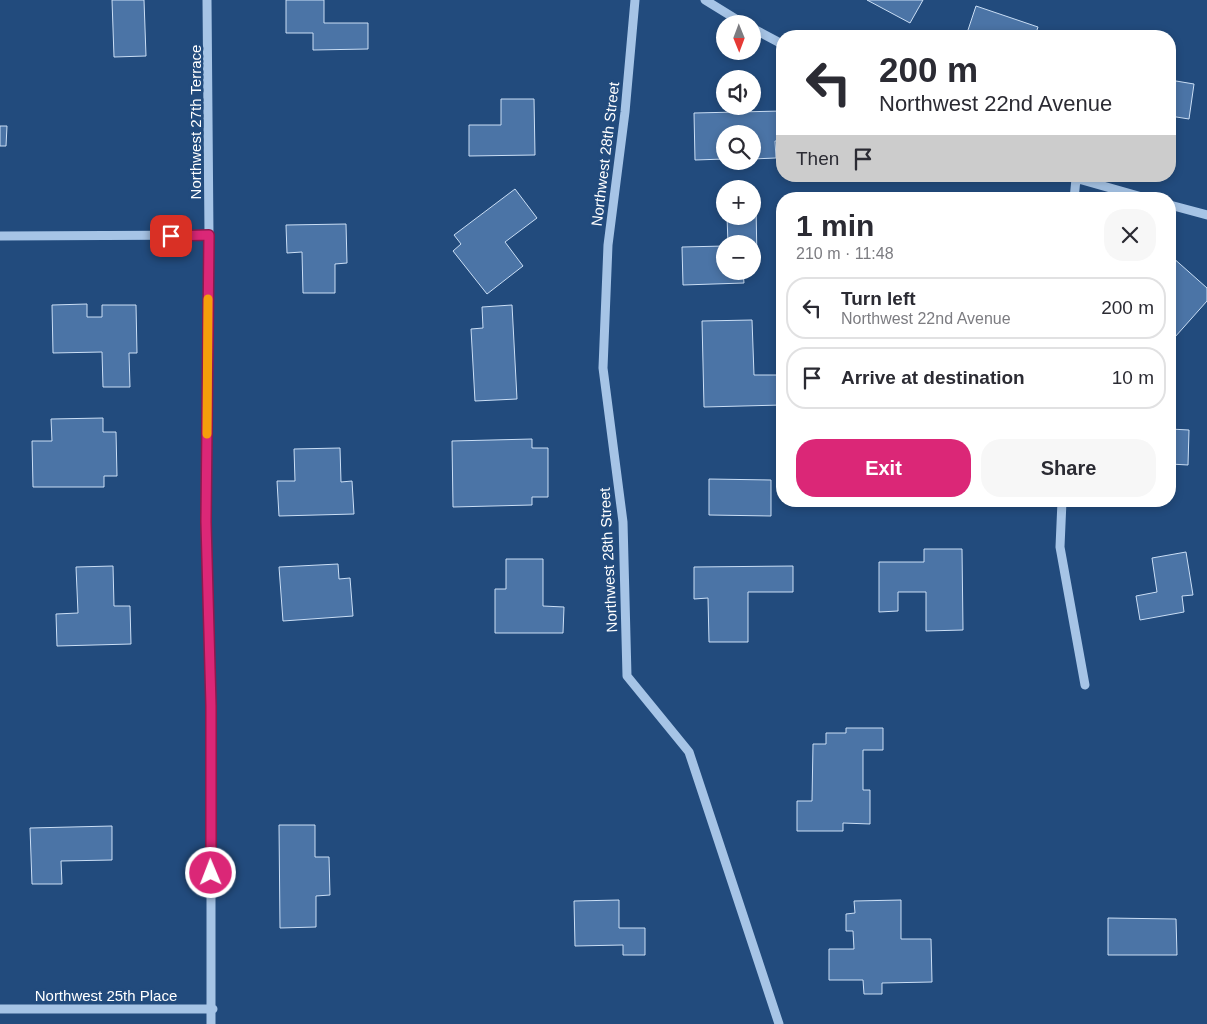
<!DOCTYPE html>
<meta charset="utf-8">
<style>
:root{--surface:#fff;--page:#f7f7f7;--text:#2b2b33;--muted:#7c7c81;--line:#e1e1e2;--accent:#db2777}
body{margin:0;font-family:Arial,sans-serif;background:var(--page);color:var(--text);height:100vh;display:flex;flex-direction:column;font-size:19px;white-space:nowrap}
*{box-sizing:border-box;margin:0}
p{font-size:16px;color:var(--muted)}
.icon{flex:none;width:28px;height:28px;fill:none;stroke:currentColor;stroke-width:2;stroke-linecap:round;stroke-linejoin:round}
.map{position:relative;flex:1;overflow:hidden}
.sheet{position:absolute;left:776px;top:192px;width:400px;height:315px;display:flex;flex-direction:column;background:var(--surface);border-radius:20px;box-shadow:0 2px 8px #0003}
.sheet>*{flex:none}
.banner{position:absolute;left:776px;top:30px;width:400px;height:152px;border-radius:20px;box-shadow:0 2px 8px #0003;background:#fff;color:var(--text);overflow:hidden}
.needle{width:32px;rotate:179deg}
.controls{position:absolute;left:716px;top:15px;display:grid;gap:10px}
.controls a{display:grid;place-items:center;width:45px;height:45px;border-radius:50%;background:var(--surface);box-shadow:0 2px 8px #0003;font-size:25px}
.pin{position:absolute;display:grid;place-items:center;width:42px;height:42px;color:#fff;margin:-21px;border-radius:10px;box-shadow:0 2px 8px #0006}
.me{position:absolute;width:55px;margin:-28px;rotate:359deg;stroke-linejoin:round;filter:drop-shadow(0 0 4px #0008)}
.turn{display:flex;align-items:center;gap:18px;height:105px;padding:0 20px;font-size:22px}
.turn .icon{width:65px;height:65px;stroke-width:2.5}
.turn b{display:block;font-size:35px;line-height:42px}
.then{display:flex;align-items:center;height:48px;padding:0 20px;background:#0003;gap:10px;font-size:19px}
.round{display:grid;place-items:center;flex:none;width:52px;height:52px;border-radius:20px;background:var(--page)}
.overview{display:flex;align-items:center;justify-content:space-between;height:85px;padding:0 20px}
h1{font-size:30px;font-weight:600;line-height:38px}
.primary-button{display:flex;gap:10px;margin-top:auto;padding:10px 20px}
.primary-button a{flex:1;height:58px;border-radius:20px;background:var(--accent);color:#fff;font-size:20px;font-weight:600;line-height:58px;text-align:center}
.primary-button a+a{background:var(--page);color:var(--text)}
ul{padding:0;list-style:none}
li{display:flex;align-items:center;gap:15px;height:62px;margin:0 10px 8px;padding:0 10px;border:2px solid var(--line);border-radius:20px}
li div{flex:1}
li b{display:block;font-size:19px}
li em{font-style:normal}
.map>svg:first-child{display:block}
.building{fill:#4b74a6;stroke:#cadef5}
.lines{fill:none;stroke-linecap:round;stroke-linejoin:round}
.minor{stroke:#a6c4e6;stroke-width:9}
.route-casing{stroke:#8e194d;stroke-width:12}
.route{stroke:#db2777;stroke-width:9}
.slow{stroke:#f59e0b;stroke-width:9}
.labels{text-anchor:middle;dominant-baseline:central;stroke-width:5;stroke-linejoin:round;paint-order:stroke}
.street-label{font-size:15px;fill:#fff;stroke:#224b7d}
</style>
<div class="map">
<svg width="1207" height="1024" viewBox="0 0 1207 1024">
<rect width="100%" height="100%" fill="#224b7d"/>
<path class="building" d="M112 0H144L146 56 114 57Z
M286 0H324V23H368V49L313 50V33H286Z
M867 0H923L910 23Z
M976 6 1038 27 1035 36H966Z
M1170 80 1194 84 1189 119 1170 116Z
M501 99H534L535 155 469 156V125H501Z
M782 111V141H775L776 158 752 159V134H725V159L695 160 694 113Z
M0 126H7L6 146H0Z
M515 189 537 218 505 242 523 266 487 294 453 251 461 244 454 235Z
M752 205H756L757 261H752V244H728L727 216H752Z
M346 224 347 263 335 264V293H303L302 252 287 253 286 225Z
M725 246V271H743L744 283 683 285 682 247Z
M1171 256 1207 288V301L1175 337 1170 332Z
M87 304V317H102V305H136L137 353H129L130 387H103L102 352 53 353 52 305Z
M512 305 517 399 475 401 471 329 483 328 482 307Z
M752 320 754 375H781L782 405 704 407 702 321Z
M103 418V432H116L117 476H104V487H33L32 441H52L51 419Z
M1170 429 1189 430 1188 465 1170 464Z
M532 439V448H548V497H532V505L453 507 452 441Z
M340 448 341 482 352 481 354 514 279 516 277 481H295L294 449Z
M709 479 771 480V516L709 515Z
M924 549H962L963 630 926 631V592H898V611L879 612V562H924Z
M1186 552 1193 595 1182 596 1184 612 1140 620 1136 596 1157 592 1152 558Z
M506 559H543V606L564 607 563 633H495V589H506Z
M338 564 339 579 350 578 353 616 283 621 279 567Z
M113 566 114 606H130L131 644 57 646 56 614 78 613 76 567Z
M793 566V592H748V642H709L708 598 694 599V567Z
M846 728H883V750H863V790H870V824L843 823V831H797V801H812L813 744H826V733H846Z
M279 825H315V857H329L330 895 316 896V927L280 928Z
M112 826V860L61 861 62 884H32L30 828Z
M619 900V928H645V955H623V945L575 946 574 901Z
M901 900V939H931L932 982 882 983V994H864L863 980H829V949H854L853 931H846V914L855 913 854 901Z
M1108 918 1176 919 1177 955H1108Z"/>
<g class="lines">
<path class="minor" d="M207 0 209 235 206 523 211 705V1024
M635 0 625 112 608 245 603 368 623 522 627 676 689 752 779 1024
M705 0 744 24
M752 28 782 44
M1068 176 1149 199
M1074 199 1076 179
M1170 205 1207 215
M0 236 209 235
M1062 501 1060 547 1085 685
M0 1009H213"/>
</g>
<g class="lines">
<defs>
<path id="route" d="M171 236 209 235 206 522 211 706V873"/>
</defs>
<use href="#route" class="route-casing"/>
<use href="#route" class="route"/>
<path class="slow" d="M207 434 208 299"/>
</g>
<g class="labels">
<g class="street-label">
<text transform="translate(195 122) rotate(-90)">Northwest 27th Terrace</text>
<text transform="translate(605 154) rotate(-83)">Northwest 28th Street</text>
<text transform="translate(608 560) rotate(-93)">Northwest 28th Street</text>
<text x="106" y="995">Northwest 25th Place</text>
</g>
</g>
</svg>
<div class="controls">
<a><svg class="needle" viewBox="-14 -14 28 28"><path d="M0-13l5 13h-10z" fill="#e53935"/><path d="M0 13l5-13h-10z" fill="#7c7c81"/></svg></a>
<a><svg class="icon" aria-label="sound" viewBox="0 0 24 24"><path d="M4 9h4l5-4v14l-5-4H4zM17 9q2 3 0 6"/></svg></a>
<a><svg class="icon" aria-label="search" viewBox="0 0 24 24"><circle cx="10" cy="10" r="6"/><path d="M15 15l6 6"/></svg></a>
<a>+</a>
<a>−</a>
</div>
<div class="pin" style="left:171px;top:236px;background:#d93025"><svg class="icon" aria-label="arrive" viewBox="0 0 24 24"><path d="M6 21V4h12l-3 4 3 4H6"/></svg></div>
<svg class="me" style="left:211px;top:873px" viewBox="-20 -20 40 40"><circle r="17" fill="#db2777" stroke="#fff" stroke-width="3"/><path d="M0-11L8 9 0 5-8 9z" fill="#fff"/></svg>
<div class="banner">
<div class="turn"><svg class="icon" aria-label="left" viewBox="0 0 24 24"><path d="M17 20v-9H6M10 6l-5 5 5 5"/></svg><div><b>200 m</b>Northwest 22nd Avenue</div></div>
<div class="then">Then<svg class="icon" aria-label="arrive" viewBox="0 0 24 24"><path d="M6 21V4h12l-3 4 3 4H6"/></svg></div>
</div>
<section class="sheet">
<div class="overview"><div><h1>1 min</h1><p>210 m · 11:48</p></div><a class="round"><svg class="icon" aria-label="close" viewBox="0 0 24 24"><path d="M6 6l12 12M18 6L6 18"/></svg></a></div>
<ul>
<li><svg class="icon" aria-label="left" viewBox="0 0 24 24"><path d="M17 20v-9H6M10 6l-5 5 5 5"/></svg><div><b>Turn left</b><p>Northwest 22nd Avenue</p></div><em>200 m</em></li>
<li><svg class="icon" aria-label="arrive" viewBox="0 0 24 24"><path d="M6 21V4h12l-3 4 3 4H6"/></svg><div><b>Arrive at destination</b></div><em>10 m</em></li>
</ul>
<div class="primary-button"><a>Exit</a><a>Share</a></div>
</section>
</div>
